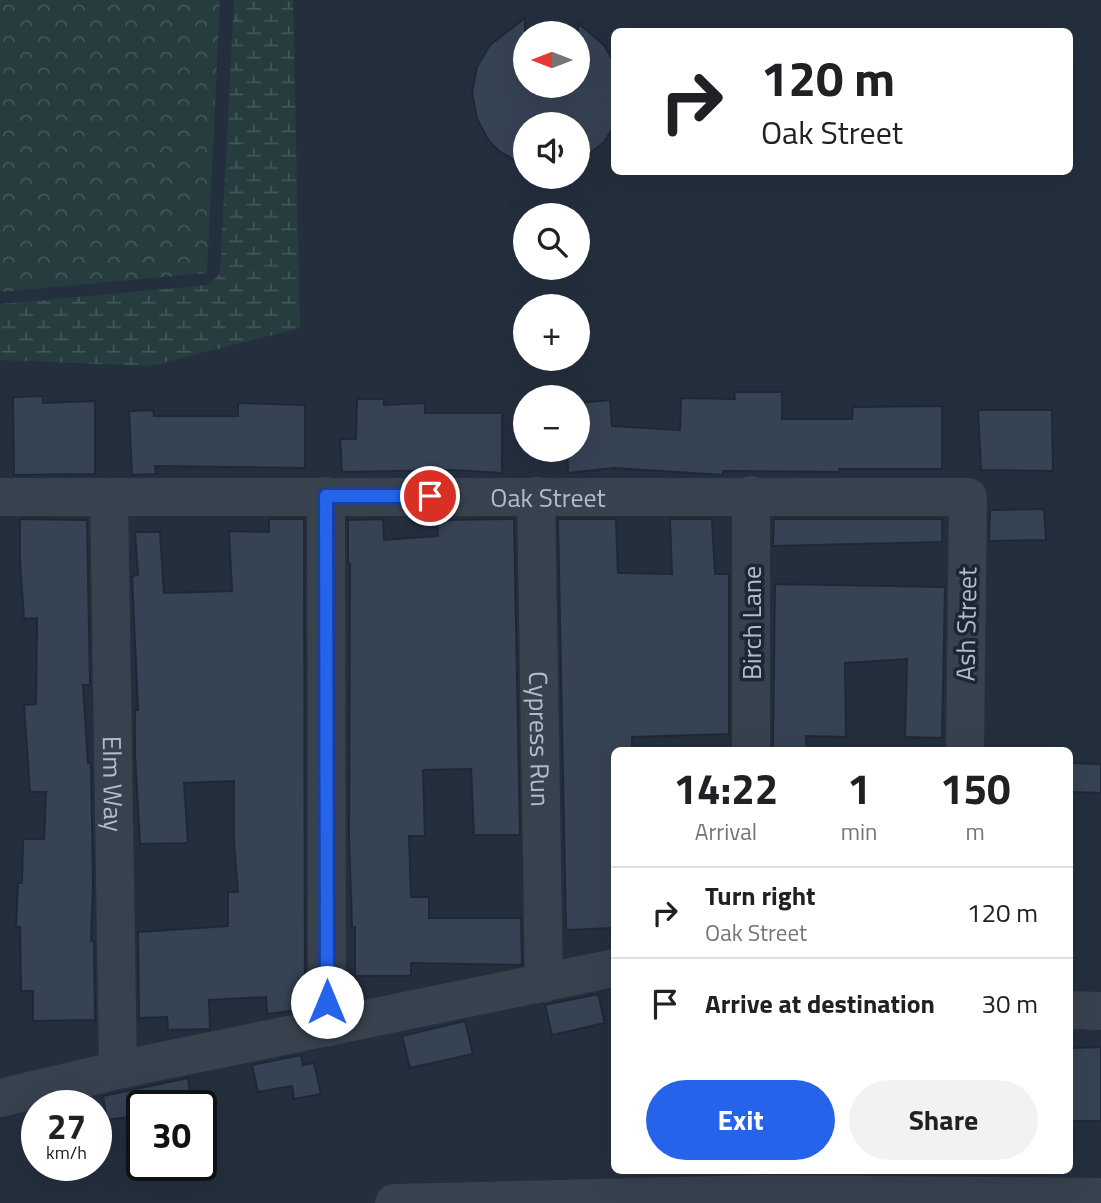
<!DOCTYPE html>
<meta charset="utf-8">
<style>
:root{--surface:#fff;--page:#f2f2f2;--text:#202124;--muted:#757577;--line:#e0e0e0;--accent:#2563eb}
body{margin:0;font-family:"Titillium Web",sans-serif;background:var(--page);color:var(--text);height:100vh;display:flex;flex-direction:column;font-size:26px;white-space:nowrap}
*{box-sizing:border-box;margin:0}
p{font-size:23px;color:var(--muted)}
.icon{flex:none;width:38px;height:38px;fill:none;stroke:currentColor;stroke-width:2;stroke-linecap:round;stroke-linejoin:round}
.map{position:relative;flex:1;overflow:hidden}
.drawer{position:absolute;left:611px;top:747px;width:462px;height:427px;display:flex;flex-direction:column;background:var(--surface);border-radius:10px;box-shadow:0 7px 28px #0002}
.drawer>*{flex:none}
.hud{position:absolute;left:611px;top:28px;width:462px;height:147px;border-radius:10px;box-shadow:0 7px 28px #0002;background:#fff;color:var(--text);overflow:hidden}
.needle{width:46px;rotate:270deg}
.buttons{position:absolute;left:513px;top:21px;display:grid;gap:14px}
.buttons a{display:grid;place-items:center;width:77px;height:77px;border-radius:50%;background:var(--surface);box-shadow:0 7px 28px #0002;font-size:35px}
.speed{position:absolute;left:21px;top:1090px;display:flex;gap:14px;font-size:35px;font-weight:700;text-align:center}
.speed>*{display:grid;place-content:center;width:91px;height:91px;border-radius:50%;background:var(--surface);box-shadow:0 7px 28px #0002;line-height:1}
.speed small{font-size:18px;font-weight:400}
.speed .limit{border:4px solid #111;border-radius:10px;background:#fff;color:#111}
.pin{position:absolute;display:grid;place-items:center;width:60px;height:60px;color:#fff;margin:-30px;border:4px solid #fff;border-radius:50%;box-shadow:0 2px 7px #0007}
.me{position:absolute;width:77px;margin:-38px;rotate:0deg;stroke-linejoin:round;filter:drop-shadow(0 0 5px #0008)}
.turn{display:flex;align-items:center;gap:24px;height:147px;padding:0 35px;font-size:32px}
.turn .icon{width:91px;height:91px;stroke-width:2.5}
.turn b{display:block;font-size:49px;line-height:60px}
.eta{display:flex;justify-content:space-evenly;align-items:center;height:119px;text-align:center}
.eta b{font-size:42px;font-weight:700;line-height:49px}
.primary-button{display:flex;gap:14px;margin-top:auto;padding:14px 35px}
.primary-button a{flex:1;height:80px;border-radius:42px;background:var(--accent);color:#fff;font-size:28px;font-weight:700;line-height:80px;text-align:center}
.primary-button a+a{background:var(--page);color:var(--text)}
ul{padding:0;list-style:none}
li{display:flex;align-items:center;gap:21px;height:91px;padding:0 35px;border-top:2px solid var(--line)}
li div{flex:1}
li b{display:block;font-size:26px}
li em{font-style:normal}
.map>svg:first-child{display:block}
.forest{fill:url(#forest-crowns)}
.wetland{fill:url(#wetland-marsh)}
.building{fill:#364354;stroke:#1f2835;stroke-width:2}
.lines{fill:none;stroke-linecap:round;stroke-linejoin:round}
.minor{stroke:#38414e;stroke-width:38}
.route-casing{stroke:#184099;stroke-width:18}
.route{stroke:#2563eb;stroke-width:12}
.labels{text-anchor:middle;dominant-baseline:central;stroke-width:7;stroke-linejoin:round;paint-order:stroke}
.street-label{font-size:26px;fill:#b4bcc9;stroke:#1d2633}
</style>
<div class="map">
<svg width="1101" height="1203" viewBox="0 0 1101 1203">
<defs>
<pattern id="forest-crowns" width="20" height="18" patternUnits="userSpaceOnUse" patternTransform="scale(1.75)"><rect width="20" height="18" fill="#263c3f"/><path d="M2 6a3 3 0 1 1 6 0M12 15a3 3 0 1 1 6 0" fill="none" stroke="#435659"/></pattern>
<pattern id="wetland-marsh" width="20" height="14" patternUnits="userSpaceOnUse" patternTransform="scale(1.75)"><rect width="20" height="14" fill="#263c3f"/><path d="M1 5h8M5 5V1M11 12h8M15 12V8" fill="none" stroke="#435659"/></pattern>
</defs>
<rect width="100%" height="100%" fill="#242f3e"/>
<path class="forest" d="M0 0H220L207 273 0 292Z"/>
<path class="wetland" d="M234 0H293L300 328 150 366 0 360V304L208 285 220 274Z"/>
<path class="building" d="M525 18V86H578V23L604 45 614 62V126L604 142 578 163V124H525V166L499 151 489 141 477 119 472 93 477 67 490 45Z
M734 392H782V419H852L853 407 942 406V469H839V472L723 471V475L614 468 568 473 567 450H578V403L610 400 612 426 680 430 681 398 735 399Z
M43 396V403L95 401V474L14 475 13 397Z
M357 399H384V405L425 403V413H502V473L454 470 342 472 340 439H356Z
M238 403 305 405V468L155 466 156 474 132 475 129 411 153 410 154 416H238Z
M978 410H1052L1053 471 981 470Z
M1044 509 1046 540 989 541 990 510Z
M20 519 87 520 90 685H83L88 763H91L93 884 91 941H94L95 1020 33 1021V991H21L20 927H16L18 883H22L23 839H44L46 792H30L24 705 36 704 37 618 24 619 20 562Z
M269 519H304L305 1009 267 1014 266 997 209 1000 210 1029 168 1030 167 1017 139 1018 138 932 228 926V892H238L234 843V781L184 783 188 843 140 844 135 755V710H138L132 576 138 575 135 532H160L164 593 232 591 229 531 269 532Z
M383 519 384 540 438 536 437 520 514 519 520 835H474L471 769 423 770 425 836H409L411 897H429V918H521L522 965 411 963V976H355V927H352L349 836 350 564 348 562V520Z
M558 519H616L618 573 672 574 670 519H712L715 574H729V734L632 737V751H614V928L566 930Z
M774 519H942V542L773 546Z
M775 584 945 587 942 738 905 737 907 659 845 663 846 737 806 736 807 751H773Z
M1069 763 1101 764V793L1069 792Z
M598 994 605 1023 552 1035 545 1005Z
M465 1021 473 1054 410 1068 402 1036Z
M1101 1047V1121H1069V1048Z
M301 1055 303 1065 314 1063 321 1094 294 1099 292 1086 258 1092 252 1065Z
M188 1078 192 1106H142V1115L107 1120 103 1096Z"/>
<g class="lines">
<g class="minor">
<path d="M751 495V751"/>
<path d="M326 496 327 1028"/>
<path id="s1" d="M536 496 544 983"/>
<path id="s2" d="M0 497H968L965 751"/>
<path id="s3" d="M109 497 118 1070"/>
<path d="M1069 1010 1101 1011"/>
<path d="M0 1098 118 1070 614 968"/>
<path d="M394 1203 759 1194 1101 1197"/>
</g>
</g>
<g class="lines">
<defs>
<path id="route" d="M327 1002 326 496H430"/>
</defs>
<use href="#route" class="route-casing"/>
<use href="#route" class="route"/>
</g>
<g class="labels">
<g class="street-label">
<text stroke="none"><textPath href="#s2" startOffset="548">Oak Street</textPath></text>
<text transform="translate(751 623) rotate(-90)">Birch Lane</text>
<text transform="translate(966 624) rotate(-89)">Ash Street</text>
<text stroke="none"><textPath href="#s1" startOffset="243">Cypress Run</textPath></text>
<text stroke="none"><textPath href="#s3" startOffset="287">Elm Way</textPath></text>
</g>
</g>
</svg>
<div class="buttons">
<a><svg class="needle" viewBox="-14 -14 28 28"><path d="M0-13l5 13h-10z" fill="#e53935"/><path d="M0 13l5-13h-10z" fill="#757577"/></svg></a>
<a><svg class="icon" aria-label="sound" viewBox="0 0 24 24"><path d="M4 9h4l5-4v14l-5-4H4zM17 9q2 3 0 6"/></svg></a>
<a><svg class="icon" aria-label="search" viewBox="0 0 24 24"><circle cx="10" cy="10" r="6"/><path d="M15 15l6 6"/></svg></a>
<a>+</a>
<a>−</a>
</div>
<div class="speed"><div>27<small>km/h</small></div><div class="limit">30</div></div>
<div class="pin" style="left:430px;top:496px;background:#d93025"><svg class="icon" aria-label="arrive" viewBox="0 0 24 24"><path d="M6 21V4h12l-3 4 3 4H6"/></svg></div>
<svg class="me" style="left:327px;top:1002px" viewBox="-20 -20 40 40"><circle r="19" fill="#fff"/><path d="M0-13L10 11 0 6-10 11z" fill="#2563eb"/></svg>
<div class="hud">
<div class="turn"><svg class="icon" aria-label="right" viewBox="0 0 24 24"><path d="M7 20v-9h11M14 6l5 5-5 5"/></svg><div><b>120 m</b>Oak Street</div></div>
</div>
<section class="drawer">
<div class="eta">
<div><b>14:22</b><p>Arrival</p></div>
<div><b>1</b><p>min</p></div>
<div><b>150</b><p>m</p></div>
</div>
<ul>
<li><svg class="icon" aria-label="right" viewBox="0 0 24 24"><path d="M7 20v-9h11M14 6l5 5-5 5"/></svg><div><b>Turn right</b><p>Oak Street</p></div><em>120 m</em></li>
<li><svg class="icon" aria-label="arrive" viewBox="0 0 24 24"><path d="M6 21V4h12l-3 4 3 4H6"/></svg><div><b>Arrive at destination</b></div><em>30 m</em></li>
</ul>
<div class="primary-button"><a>Exit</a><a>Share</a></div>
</section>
</div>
